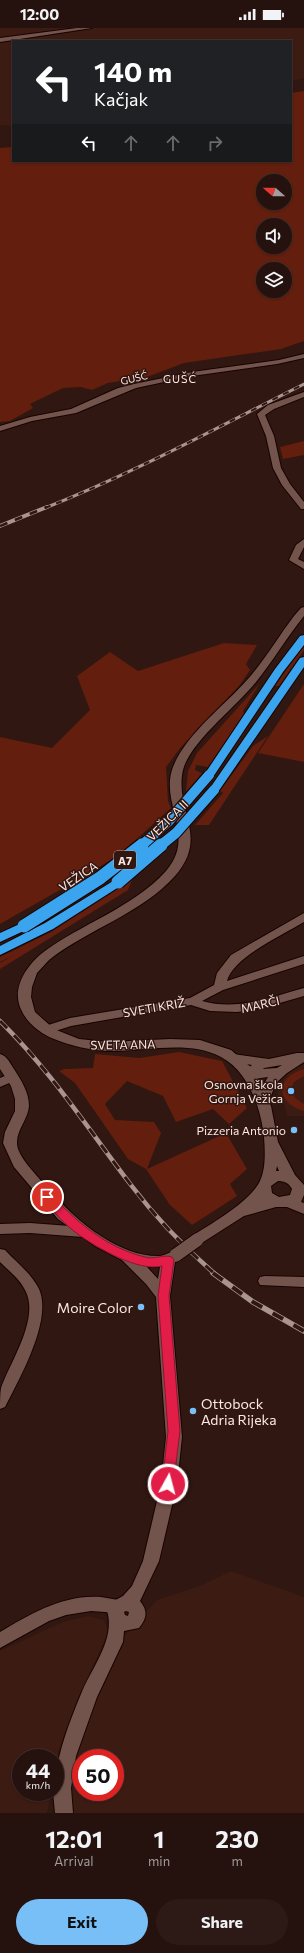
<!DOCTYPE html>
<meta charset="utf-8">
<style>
:root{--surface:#25110d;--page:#2d1a16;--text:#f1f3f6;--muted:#a39d9d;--line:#42312e;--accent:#78bff8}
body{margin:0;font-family:Commissioner,sans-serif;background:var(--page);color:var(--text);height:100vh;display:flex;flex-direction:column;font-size:15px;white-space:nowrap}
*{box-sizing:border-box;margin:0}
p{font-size:13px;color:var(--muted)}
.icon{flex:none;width:22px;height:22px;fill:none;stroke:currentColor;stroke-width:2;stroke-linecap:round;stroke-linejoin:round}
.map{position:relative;height:1785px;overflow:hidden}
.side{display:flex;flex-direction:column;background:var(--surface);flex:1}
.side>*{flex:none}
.hud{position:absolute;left:12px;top:12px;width:280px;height:122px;border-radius:0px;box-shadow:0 1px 3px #0004,0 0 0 1px var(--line);background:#202124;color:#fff;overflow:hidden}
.needle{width:26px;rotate:290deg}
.fabs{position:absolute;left:256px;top:146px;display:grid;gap:8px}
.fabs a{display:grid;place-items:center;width:36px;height:36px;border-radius:50%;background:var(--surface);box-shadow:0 1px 3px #0004,0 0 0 1px var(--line);font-size:20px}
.speed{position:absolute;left:12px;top:1721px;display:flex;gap:8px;font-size:20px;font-weight:700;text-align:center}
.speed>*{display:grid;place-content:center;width:52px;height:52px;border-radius:50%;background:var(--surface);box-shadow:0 1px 3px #0004,0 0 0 1px var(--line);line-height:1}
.speed small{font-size:10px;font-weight:400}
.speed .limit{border:6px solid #d22;background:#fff;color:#111}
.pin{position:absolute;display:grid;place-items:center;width:34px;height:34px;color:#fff;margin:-17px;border:2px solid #fff;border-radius:50%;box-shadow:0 1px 4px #0007}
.me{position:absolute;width:44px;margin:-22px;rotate:7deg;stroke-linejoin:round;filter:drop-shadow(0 0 3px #0008)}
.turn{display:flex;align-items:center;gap:14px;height:84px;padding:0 16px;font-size:18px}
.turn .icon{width:52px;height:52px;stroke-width:2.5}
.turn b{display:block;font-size:28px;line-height:34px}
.lanes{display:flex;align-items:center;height:38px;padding:0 16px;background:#0003;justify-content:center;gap:20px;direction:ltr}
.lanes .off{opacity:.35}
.eta{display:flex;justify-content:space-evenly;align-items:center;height:68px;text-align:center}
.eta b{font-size:24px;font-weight:700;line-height:28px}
.cta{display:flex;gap:8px;margin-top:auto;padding:8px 16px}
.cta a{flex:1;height:46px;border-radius:24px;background:var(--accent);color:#111;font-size:16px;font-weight:700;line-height:46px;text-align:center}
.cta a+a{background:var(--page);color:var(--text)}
.status{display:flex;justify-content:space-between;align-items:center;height:28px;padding:0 20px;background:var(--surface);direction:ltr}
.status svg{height:11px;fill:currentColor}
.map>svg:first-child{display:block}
.built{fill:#3c1b13;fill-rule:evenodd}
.green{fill:#631e0d;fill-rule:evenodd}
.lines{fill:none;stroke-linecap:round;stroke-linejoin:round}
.street-casing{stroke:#180301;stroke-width:2}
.secondary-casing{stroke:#180301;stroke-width:2}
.highway-casing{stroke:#180301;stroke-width:2}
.street{fill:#73544c;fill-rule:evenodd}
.secondary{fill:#73544c;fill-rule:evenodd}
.highway{fill:#3aa4ee;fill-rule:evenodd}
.rail-far3-casing{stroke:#aa948f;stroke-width:3}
.rail-far2-casing{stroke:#aa948f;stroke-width:4}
.rail-far1-casing{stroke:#aa948f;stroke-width:4.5}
.rail-casing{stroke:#aa948f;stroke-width:5.5}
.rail-far3{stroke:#311711;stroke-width:2;stroke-dasharray:6;stroke-linecap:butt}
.rail-far2{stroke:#311711;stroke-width:2.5;stroke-dasharray:8;stroke-linecap:butt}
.rail-far1{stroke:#311711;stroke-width:3;stroke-dasharray:10;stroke-linecap:butt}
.rail{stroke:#311711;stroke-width:4;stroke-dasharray:12;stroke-linecap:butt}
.secondary-bridge-casing{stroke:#180301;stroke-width:15;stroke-linecap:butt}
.highway-bridge-far1-casing{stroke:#180301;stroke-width:12;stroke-linecap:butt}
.highway-bridge-casing{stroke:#180301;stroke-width:15;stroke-linecap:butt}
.secondary-bridge{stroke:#73544c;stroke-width:13}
.highway-bridge-far1{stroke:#3aa4ee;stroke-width:10}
.highway-bridge{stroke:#3aa4ee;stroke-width:13}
.route{fill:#e11d48;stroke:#92132f}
.poi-dot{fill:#78bff8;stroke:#311711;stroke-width:1.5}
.labels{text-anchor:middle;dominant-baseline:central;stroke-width:3;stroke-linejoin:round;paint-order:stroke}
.far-street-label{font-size:10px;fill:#fce9e4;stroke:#311711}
.far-neighbourhood-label{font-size:11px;letter-spacing:1px;fill:#fce9e4;stroke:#311711}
.shield{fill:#311711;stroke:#bfaaa5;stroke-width:1}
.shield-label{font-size:11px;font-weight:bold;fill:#fce9e4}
.street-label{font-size:12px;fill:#fce9e4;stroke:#311711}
.poi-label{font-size:12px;fill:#fce9e4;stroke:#311711;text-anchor:end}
.near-poi-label{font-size:14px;fill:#fce9e4;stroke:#311711;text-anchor:end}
</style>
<div class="status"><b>12:00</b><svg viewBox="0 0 49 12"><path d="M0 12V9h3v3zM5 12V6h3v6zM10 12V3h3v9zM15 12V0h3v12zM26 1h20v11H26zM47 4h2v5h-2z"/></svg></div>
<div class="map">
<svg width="304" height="1785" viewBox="0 0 304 1785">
<rect width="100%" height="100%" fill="#311711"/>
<path class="built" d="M0 0H304V50L291 53V13H13V98L0 97Z
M304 1036V1088H287L284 1075 280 1074 278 1067V1059L289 1044Z
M231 1543 304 1569V1785H71L75 1722 111 1633 124 1608 157 1572 200 1558ZM81 1730H115V1764H81Z
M88 1588 104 1592 107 1601V1607L82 1662 59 1721 55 1743V1730H21V1764H51L47 1785H0V1623L63 1594Z"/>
<path class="green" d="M304 63V313L281 321 184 335 147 349 108 355 92 362 81 359 63 360 30 376 33 380 10 393 0 394V120L13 119V133H291V65ZM263 153H285V175H263ZM263 197H285V219H263ZM263 241H285V263H263Z
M304 413V427L283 431 280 419Z
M224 615 257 617 246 636 250 642 239 658 181 719 166 739 168 773 171 780 119 827 86 847 0 896V709L52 720 90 682 77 648 110 624 138 643Z
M304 617V622L279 658H275Z
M260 655 243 683 244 686 208 739 196 737 195 742 202 745 186 764 188 743 197 725Z
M304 656V734L258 725Z
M268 708 209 797H195L223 765 220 763 253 718Z
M132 852 128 862 0 941V935L14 927 0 934V929L51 904Z
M179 1024 222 1033 247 1080 229 1096 213 1081 176 1094 163 1068 127 1053 105 1076 115 1092 154 1094 161 1105 147 1141 226 1105 247 1141 230 1156 237 1168 192 1197 170 1177 146 1141 128 1131 75 1055 59 1043 64 1041 93 1040 95 1026 139 1030Z
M304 1041V1048L294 1054 291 1061 295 1070 304 1076V1083C275 1075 275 1049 304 1041Z"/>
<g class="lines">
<defs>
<path id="street" d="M77 0H92L0 14V10Z
M304 326V330L277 336 192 348 136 360 76 385 32 393 0 403V398L30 389 71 381 118 360 134 356 192 344 279 332Z
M304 364V369L274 381 265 387 274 408 281 440 290 456 304 474V481H301L282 457 273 440 266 408 257 386 268 377Z
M304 511V519L298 531 304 534V541L289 532 296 517Z
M304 885V894C283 907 233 929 227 953L304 928V936L223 962 202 973C237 983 271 969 304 960V968L259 981 237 984 210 983 191 977 71 998 46 1006 42 1005 40 1002 42 999 70 990 190 970 214 957 217 945 231 927Z
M297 1025H304V1034L287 1045 276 1055 267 1078H259L257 1075 262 1059 268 1049C258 1050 248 1054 242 1045L252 1037 229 1033 227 1030 229 1027 233 1026 269 1031ZM282 1037 277 1040 263 1041 264 1040Z
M12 1045 16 1046 18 1049 16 1052 0 1059V1050Z
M30 1195 83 1199 88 1200 90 1204 88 1208 83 1209 30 1205 0 1206V1196Z
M0 1221 5 1222C17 1235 31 1245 39 1261 53 1292 19 1351 5 1379L0 1381C0 1374 0 1366 1 1360 10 1334 39 1292 26 1264 21 1252 9 1243 0 1234Z
M265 1248 304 1249V1259L260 1257 258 1253 260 1249Z
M101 1569 124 1573 127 1578 124 1583 119 1585 91 1583 66 1587 49 1593 0 1620V1604C30 1586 64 1566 101 1569Z"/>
<path id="secondary" d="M304 579V588C287 609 273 633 256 654 237 678 190 714 183 742 174 783 210 808 175 848 141 886 88 901 49 932L37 945 32 959 31 969 35 984 54 1001 79 1011 108 1014 170 1011 200 1012 231 1022 253 1041 271 1078 278 1114 295 1147 304 1157V1167L301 1174 304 1175V1186L287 1179H276L244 1188 197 1218 192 1216 190 1212 192 1208C211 1196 250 1174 260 1153 266 1140 265 1123 264 1109 261 1080 248 1043 221 1029 189 1011 142 1024 107 1023 88 1022 72 1018 54 1011 39 1005 24 993 19 976 14 957 27 938 41 926 80 896 133 880 166 843 197 808 159 775 173 739 186 706 224 678 247 652 265 632 278 609 294 588L301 580ZM277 1138 279 1143H276ZM278 1153C284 1153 289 1155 292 1161L290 1167 279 1169 272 1165 271 1158Z
M0 1026C7 1028 10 1035 14 1041 21 1052 29 1064 29 1078 28 1093 13 1105 18 1121 23 1134 34 1144 43 1155 62 1176 79 1195 104 1210 120 1220 138 1228 158 1228 165 1228 170 1222 178 1225L180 1229 178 1233 175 1234 170 1268 182 1409 177 1456 159 1533 140 1573C148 1583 147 1590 139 1600L124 1603 123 1614 97 1669 76 1728 71 1760 73 1785H55L53 1764H55C55 1730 68 1698 81 1666 91 1641 116 1611 107 1583L112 1574 123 1568 132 1558 143 1533 161 1456 166 1409 156 1269 146 1256 122 1232 95 1218 58 1191 14 1139 3 1115 5 1104 15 1083V1071L11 1058 0 1041ZM147 1239H160L158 1251ZM126 1583 129 1584 128 1588 125 1587 124 1584Z"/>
<path id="highway" d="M304 607V617L283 644 213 749H205L204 747 275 641 300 608Z
M304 629V639L218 764H210L208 762 210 760 300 630Z
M118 850 124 854 122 857 53 901 0 927V918L45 895Z
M24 894 28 895 30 898 28 901 0 914V905Z"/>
</defs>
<use href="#street" class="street-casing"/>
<use href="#secondary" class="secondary-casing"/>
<use href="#highway" class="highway-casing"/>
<use href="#street" class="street"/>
<use href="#secondary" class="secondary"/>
<use href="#highway" class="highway"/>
<defs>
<path id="rail-far3" d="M45 480C134 445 218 399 304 356"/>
<path id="rail-far2" d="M0 498 47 479"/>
<path id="rail-far1" d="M0 993C51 1043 88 1101 131 1157 156 1190 184 1219 215 1246"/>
<path id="rail" d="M213 1245 253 1274 304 1303"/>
</defs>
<use href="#rail-far3" class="rail-far3-casing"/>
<use href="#rail-far2" class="rail-far2-casing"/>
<use href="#rail-far1" class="rail-far1-casing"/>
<use href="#rail" class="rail-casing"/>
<use href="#rail-far3" class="rail-far3"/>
<use href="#rail-far2" class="rail-far2"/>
<use href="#rail-far1" class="rail-far1"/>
<use href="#rail" class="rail"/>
<defs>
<path id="secondary-bridge" d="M176 1227 197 1212"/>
<path id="highway-bridge-far1" d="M141 818 169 793 209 747
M160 818 176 805 214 762"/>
<path id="highway-bridge" d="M118 854 161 817
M24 898 100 850 142 817"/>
</defs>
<use href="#secondary-bridge" class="secondary-bridge-casing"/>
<use href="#highway-bridge-far1" class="highway-bridge-far1-casing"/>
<use href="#highway-bridge" class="highway-bridge-casing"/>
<use href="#secondary-bridge" class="secondary-bridge"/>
<use href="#highway-bridge-far1" class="highway-bridge-far1"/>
<use href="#highway-bridge" class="highway-bridge"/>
</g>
<path class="route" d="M47 1165 51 1166C76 1194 107 1220 145 1229 154 1232 164 1226 172 1229L174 1232 169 1268 180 1403 173 1460 168 1461 164 1460 162 1456 168 1403 158 1268 162 1238C138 1244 98 1220 79 1207 65 1197 54 1184 44 1172L42 1169Z"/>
<g class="poi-dot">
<circle cx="291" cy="1063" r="4"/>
<circle cx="294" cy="1102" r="4"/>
<circle cx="141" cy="1279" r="4"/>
<circle cx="193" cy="1383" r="4"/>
</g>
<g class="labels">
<g class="far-street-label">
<text transform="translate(134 350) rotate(-13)">GUŠĆ</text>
</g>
<g class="far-neighbourhood-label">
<text x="180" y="350">GUŠĆ</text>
</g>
<rect class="shield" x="114" y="823" width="22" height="18" rx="3"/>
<g class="shield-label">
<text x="125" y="832">A7</text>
</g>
<g class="street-label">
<text transform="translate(167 792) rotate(-45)">VEŽICA II</text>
<text transform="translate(78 848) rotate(-34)">VEŽICA</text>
<text transform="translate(260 976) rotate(-13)">MARČI</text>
<text transform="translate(154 979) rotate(-10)">SVETI KRIŽ</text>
<text transform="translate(123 1016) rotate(-1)">SVETA ANA</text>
</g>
<g class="poi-label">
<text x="283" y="1056">Osnovna škola<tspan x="283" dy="14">Gornja Vežica</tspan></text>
<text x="286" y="1102">Pizzeria Antonio</text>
</g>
<g class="near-poi-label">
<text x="133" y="1279">Moire Color</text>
<text x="201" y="1375" text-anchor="start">Ottobock<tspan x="201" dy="16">Adria Rijeka</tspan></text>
</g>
</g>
</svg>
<div class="fabs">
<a><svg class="needle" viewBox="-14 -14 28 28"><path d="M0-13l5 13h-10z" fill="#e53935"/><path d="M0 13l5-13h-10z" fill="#a39d9d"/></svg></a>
<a><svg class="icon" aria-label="sound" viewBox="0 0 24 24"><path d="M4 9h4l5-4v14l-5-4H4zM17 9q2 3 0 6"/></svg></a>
<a><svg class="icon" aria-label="layers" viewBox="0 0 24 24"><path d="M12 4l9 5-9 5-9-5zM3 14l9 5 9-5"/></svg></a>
</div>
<div class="speed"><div>44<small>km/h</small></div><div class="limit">50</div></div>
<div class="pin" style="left:47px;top:1169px;background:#d93025"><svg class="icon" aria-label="arrive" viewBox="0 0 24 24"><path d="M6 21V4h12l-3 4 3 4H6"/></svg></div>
<svg class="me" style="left:168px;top:1456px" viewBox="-20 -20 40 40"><circle r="17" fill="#e11d48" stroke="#fff" stroke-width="3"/><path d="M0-11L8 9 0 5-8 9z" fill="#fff"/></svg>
<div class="hud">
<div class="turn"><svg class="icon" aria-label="left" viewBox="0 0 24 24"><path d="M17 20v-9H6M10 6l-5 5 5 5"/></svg><div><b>140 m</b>Kačjak</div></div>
<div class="lanes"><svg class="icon" aria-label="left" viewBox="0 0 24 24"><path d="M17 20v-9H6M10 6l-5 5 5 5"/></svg><svg class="icon off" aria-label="ahead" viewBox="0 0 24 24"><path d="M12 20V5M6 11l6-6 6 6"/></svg><svg class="icon off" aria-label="ahead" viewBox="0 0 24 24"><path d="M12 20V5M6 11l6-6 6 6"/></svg><svg class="icon off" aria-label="right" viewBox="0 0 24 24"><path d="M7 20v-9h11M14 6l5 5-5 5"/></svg></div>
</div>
</div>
<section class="side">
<div class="eta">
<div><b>12:01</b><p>Arrival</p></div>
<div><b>1</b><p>min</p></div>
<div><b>230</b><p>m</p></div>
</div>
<div class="cta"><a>Exit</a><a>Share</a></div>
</section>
